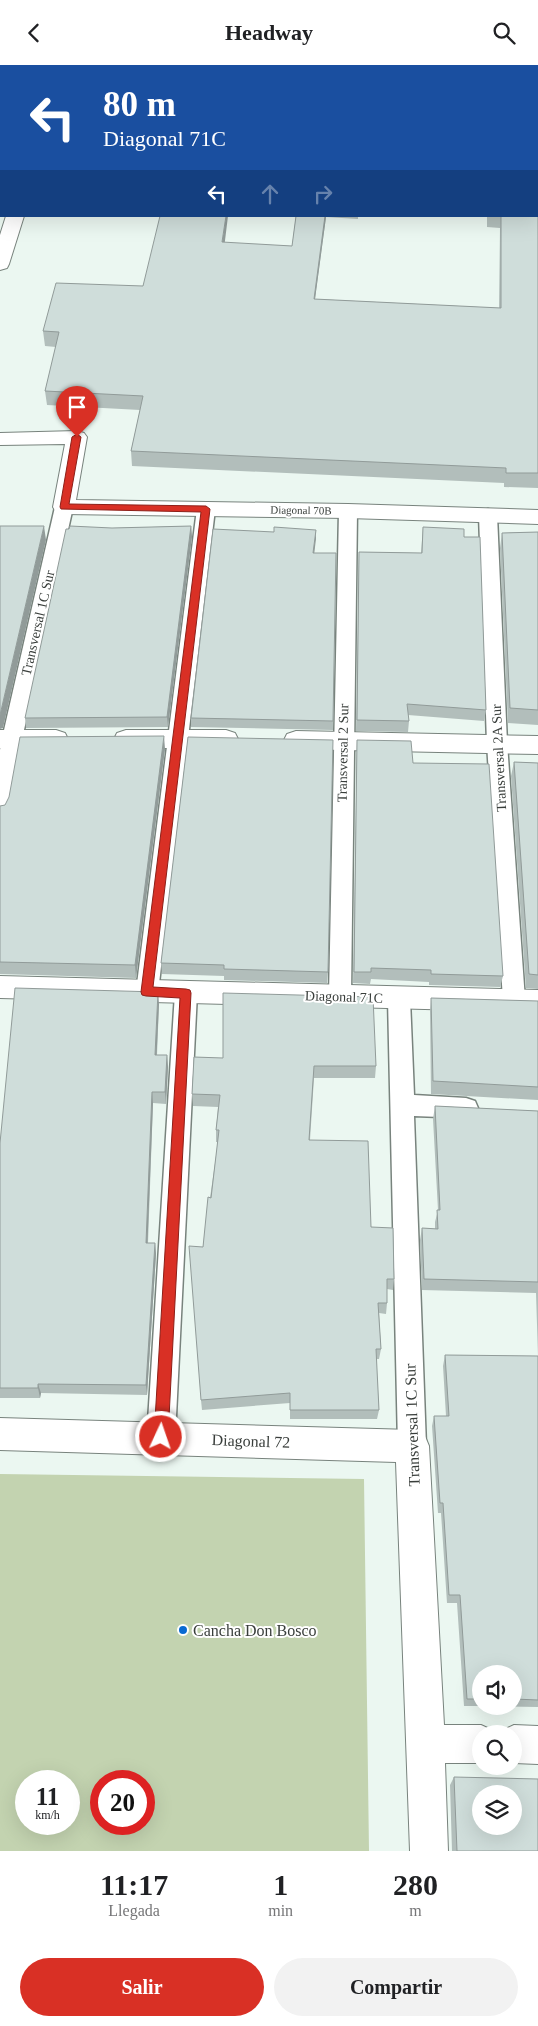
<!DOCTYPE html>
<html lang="es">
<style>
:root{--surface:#fff;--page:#f2f2f2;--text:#202124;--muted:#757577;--accent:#d93025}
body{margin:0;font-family:"Times New Roman",serif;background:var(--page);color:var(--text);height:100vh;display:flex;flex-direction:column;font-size:19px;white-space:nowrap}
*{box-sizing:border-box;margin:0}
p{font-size:16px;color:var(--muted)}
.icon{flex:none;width:28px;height:28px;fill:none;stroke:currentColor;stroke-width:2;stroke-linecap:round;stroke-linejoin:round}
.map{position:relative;height:1786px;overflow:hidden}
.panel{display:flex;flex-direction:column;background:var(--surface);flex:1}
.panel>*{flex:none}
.banner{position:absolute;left:0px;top:0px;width:539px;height:152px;box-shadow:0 5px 20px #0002;background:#1a4fa0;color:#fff;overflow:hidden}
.buttons{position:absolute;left:472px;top:1600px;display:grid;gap:10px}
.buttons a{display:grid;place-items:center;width:50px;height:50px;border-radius:50%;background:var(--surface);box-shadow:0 5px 20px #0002;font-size:25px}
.speed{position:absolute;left:15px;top:1705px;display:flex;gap:10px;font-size:25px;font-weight:700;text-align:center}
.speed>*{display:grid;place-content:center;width:65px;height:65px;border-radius:50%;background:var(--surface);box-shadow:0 5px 20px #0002;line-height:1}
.speed small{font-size:12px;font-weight:400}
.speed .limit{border:8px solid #d22;background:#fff;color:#111}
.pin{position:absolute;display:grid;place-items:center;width:42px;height:42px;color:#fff;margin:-51px -21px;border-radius:50% 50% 50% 0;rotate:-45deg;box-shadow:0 0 5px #0007}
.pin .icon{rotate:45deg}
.me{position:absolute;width:55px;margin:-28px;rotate:3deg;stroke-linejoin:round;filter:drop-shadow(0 0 4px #0008)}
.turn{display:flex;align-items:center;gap:18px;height:105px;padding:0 20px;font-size:22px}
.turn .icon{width:65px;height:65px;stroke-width:2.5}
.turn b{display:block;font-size:35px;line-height:42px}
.lanes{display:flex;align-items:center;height:48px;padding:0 20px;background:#0003;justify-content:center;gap:25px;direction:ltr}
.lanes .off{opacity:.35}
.eta{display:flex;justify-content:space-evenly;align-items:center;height:85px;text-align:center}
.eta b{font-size:30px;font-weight:700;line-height:35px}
.button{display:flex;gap:10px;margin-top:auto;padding:10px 20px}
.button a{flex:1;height:58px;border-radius:30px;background:var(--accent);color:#fff;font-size:20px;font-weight:700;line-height:58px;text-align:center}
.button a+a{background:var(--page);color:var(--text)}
header{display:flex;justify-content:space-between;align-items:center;height:65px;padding:0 20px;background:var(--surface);font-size:22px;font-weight:700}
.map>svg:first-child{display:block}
.green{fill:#c3d3b0;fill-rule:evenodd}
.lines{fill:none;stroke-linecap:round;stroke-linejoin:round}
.service-casing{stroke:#78837d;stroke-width:3}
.minor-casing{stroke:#78837d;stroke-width:2}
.service{fill:#fff;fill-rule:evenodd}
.minor{fill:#fff;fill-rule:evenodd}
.wall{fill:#b2bebb}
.shaded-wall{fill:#919b99}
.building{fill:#cfddda;stroke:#919b99;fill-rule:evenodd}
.route{fill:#d93025;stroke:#8d1f18}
.poi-dot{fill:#086ad2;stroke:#fff;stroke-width:2}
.labels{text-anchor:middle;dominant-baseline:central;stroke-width:4;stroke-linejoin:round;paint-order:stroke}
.far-street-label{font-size:11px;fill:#393e3b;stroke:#fff}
.street-label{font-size:14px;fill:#393e3b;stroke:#fff}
.near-street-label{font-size:16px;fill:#393e3b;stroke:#fff}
.near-poi-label{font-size:16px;fill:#393e3b;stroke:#fff;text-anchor:start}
</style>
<header><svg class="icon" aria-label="back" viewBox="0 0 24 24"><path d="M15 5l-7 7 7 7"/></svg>Headway<svg class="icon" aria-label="search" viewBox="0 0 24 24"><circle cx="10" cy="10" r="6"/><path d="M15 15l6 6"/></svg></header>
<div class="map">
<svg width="538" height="1786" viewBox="0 0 538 1786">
<rect width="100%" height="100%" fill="#ebf7f1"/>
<path class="green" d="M0 1409 364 1414 369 1786H0ZM26 1716H69V1759H26ZM101 1716H144V1759H101Z"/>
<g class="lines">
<defs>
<path id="service" d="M64 436 70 438 73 442 22 674 10 745 7 751 0 753V685L2 674 55 442 58 438Z
M206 438 212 440 215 444 158 927 155 934 147 936 139 934 136 927 197 444 200 440Z
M348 440 354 442 357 446 351 931 348 938 340 940 332 938 329 931 339 446 342 442Z
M488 444 494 446 497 450 507 678 525 935 522 942 514 944 506 942 503 935 487 678 479 450 482 446Z
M186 919 194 921 197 928 175 1372 171 1381 161 1385 151 1381 147 1372 175 928 178 921Z
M399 925 407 927 410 934 414 1030 466 1033 475 1036 478 1043 475 1050 466 1053 414 1051 426 1381 422 1391 412 1394 402 1391 398 1381 388 934 391 927Z"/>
<path id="minor" d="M51 0H67V1H51Z
M6 151H24L9 199 7 203 0 205V170Z
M77 366 84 368 87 372 76 435 348 439 538 445V459L348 453 64 449 56 447 53 442 65 379 0 380V368Z
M0 665H56L65 668 68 674 65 680 56 683H0Z
M126 665H226L235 668 238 674 235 680 226 683H126L117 680 114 674 117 668Z
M296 666 538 671V689L296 684 287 681 284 675 287 669Z
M0 911 538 925V947L0 933Z
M0 1353 412 1365 424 1369 429 1381 444 1660H481L494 1666 495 1669H481V1698H445L448 1786H410L396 1397 0 1385Z
M514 1660 538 1661V1699L514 1698V1669H500L501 1666Z"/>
</defs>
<use href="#service" class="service-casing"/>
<use href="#minor" class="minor-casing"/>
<use href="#service" class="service"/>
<use href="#minor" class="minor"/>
</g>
<path class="wall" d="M0 0H28V1H1V28H0Z
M538 0V423L504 422V418L132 401 131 386 140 345 47 340 45 326 56 282 45 281 43 266 143 221 225 178 292 181 296 151H358V154L326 152 315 234 499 243 500 163 487 162V151H538Z
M191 461 192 472 168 662 26 663 25 653 112 463Z
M423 462 464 472 486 645 484 656 408 650 409 656 408 667 356 666 359 487 421 488Z
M316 465 314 488H336L333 665 191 662V653L274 467Z
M538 467V660L508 658 500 483 502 468Z
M188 672 328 907 327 918 224 915V911L162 909 161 898Z
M357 675 413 698 503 911 500 922 429 920V917L371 914 370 919 353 918Z
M165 684 136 913 0 909V741L5 740Z
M514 697 538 698V924L526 923 511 711Z
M431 933 538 936V1035L431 1029 430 946Z
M159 939 157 990H167L168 1002 166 1039 153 1038 148 1178H155L156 1189 147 1330 41 1328 40 1333H0V1078Z
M194 992 376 1001 375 1013H314L310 1075 371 1162 394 1214 393 1225 387 1224V1238L386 1249 379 1248 381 1284 379 1294H376L379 1345 377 1354H290V1338L202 1345 201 1335 203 1182 218 1077H216V1065L218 1042 193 1041 192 1029Z
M435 1041 538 1046V1642L490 1641H514V1609H481V1641H464L457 1538H447L441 1448H438L432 1361 434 1351H446L443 1301 445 1290 538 1291 536 1228 422 1225 420 1175 422 1163 435 1164V1157L438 1145 433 1054Z
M454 1712 538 1786H452L450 1720Z"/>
<path class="shaded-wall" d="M17 0H28V1H16Z
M226 151H228L223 192 222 177Z
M325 151H326V152L313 249 314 234Z
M44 461 46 475 3 663 0 664V650Z
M191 461 192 472 168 662 167 652Z
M316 465V474L313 498V488Z
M164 671 165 684 136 913 135 900Z
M158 927 159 939 156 1002 155 990Z
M167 990 168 1002 166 1039 165 1027Z
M152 1027 153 1038 147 1189 146 1178Z
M155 1178 156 1189 147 1330 146 1320Z
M38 1319 41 1328 40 1333 38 1323Z"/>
<path class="building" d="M0 0H17L16 1H1V7H0Z
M108 0H538V408H506V403L131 386 143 331 45 326 59 267 43 266 56 218 143 221 160 151H226L222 177 292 181 296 151H325L314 234 501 243V151H538V1H108Z
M0 461H44L0 650Z
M70 461 112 463 191 461 167 652 25 653 66 464H69Z
M274 462 316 465 313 488H336L333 656 191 653 213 464 274 467Z
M423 462 464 464V472H480L486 645 407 639 409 656 357 655 359 487 422 488Z
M538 467V645L510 643 502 468Z
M164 671 135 900 0 897V741L5 740 9 732 20 672Z
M188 672 333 675 328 907 224 904V900L161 898Z
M357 675 411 676 413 698 489 699 503 911 431 909V905L371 903V907H354Z
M514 697 538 698V910L529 909Z
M15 923 158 927 155 990H167L165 1027H152L146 1178H155L146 1320 38 1319V1323H0V1078Z
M223 928 373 932 376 1001H314L309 1075 368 1076 371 1162 393 1163 394 1214H387V1238H378L381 1284H376L379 1345H290V1328L201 1335 189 1181 203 1182 208 1132 211 1133 219 1065H216L220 1030 192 1029 194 992 223 993Z
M431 933 538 936V1022L433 1016Z
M435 1041 538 1046V1217L424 1214 422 1163 438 1164 437 1145H440Z
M445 1290 538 1291V1635L514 1634V1609H481V1634H467L460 1530H449L443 1438H440L434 1351H449Z
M454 1712 538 1714V1786H457ZM481 1729H514V1761H481Z"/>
<path class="route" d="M77 369 81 372 69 439 206 441 210 444 153 922 186 924 190 925 191 928 168 1372 166 1377 161 1379 156 1377 154 1372 180 933 146 931 142 930 141 927 201 447 61 444 60 442 72 372Z"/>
<circle class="poi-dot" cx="183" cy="1565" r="5"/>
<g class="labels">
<g class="far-street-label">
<text transform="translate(301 445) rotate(1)">Diagonal 70B</text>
</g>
<g class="street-label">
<text transform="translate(38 558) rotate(-77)">Transversal 1C Sur</text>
<text transform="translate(343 688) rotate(-89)">Transversal 2 Sur</text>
<text transform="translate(499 693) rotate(-93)">Transversal 2A Sur</text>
<text transform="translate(344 932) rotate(2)">Diagonal 71C</text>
</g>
<g class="near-street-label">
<text transform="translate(412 1360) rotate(-92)">Transversal 1C Sur</text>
<text transform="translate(251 1376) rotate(2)">Diagonal 72</text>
</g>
<g class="near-poi-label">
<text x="193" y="1565">Cancha Don Bosco</text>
</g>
</g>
</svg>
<div class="buttons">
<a><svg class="icon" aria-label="sound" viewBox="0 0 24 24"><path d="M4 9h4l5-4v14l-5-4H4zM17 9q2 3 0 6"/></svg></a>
<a><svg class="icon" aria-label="search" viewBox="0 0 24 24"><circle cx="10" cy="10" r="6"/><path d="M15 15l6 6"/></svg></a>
<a><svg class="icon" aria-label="layers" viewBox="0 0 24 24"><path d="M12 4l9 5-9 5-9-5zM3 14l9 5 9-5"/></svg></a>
</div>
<div class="speed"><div>11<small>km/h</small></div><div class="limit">20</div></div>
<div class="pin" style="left:77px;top:372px;background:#d93025"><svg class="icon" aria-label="arrive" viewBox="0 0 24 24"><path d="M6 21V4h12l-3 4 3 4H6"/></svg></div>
<svg class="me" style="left:161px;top:1372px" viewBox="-20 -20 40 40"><circle r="17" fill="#d93025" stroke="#fff" stroke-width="3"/><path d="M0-11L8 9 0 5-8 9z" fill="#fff"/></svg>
<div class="banner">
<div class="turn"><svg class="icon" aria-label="left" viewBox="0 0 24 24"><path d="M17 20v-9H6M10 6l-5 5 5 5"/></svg><div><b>80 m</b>Diagonal 71C</div></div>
<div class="lanes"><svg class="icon" aria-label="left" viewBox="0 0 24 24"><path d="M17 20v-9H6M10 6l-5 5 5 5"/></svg><svg class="icon off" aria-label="ahead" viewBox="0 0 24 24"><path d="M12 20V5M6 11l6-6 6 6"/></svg><svg class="icon off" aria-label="right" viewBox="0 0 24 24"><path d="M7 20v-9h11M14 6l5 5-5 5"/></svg></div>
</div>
</div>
<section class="panel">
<div class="eta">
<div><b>11:17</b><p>Llegada</p></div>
<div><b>1</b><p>min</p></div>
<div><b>280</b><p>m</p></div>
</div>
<div class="button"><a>Salir</a><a>Compartir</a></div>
</section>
